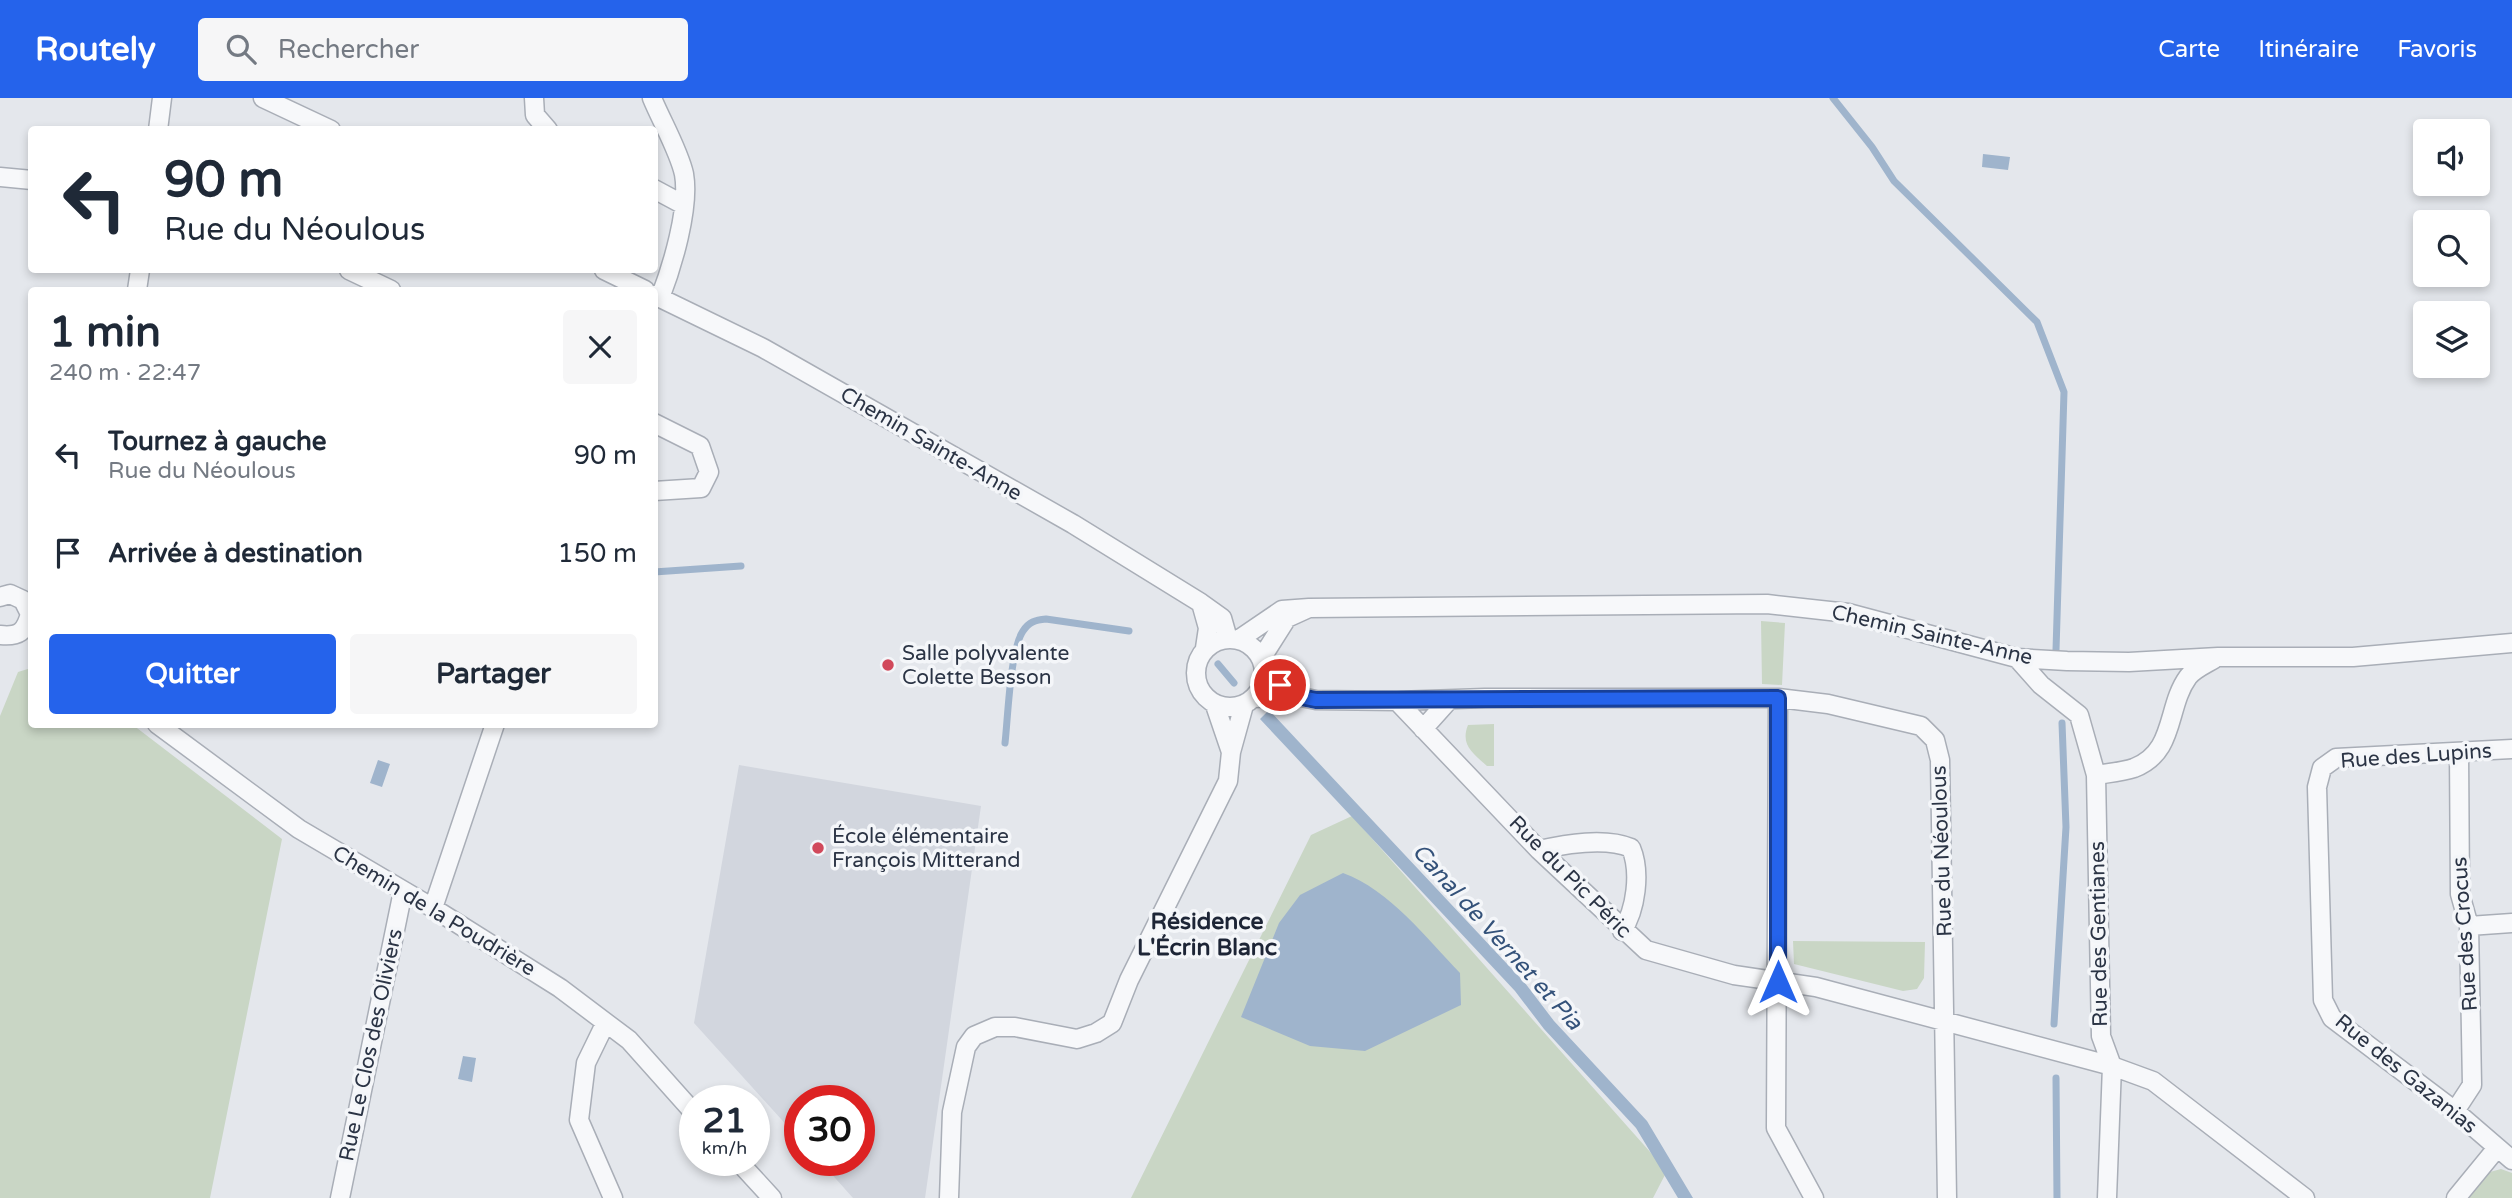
<!DOCTYPE html>
<html lang="fr">
<meta charset="utf-8">
<style>
:root{--surface:#fff;--page:#f6f6f7;--text:#1f2937;--muted:#747a83;--accent:#2563eb}
body{margin:0;font-family:"Varela Round",sans-serif;background:var(--page);color:var(--text);height:100vh;display:flex;flex-direction:column;font-size:26px;white-space:nowrap}
*{box-sizing:border-box;margin:0}
p{font-size:23px;color:var(--muted)}
.icon{flex:none;width:38px;height:38px;fill:none;stroke:currentColor;stroke-width:2;stroke-linecap:round;stroke-linejoin:round}
.map{position:relative;flex:1;overflow:hidden}
.panel{position:absolute;left:28px;top:189px;width:630px;height:441px;display:flex;flex-direction:column;background:var(--surface);border-radius:7px;box-shadow:0 4px 10px #0003}
.panel>*{flex:none}
.top-card{position:absolute;left:28px;top:28px;width:630px;height:147px;border-radius:7px;box-shadow:0 4px 10px #0003;background:#fff;color:var(--text);overflow:hidden}
.buttons{position:absolute;left:2413px;top:21px;display:grid;gap:14px}
.buttons a{display:grid;place-items:center;width:77px;height:77px;border-radius:7px;background:var(--surface);box-shadow:0 4px 10px #0003;font-size:35px}
.speed{position:absolute;left:679px;top:987px;display:flex;gap:14px;font-size:35px;font-weight:700;text-align:center}
.speed>*{display:grid;place-content:center;width:91px;height:91px;border-radius:50%;background:var(--surface);box-shadow:0 4px 10px #0003;line-height:1}
.speed small{font-size:18px;font-weight:400}
.speed .limit{border:10px solid #d22;background:#fff;color:#111}
.pin{position:absolute;display:grid;place-items:center;width:60px;height:60px;color:#fff;margin:-30px;border:4px solid #fff;border-radius:50%;box-shadow:0 2px 7px #0007}
.me{position:absolute;width:77px;margin:-38px;rotate:0deg;stroke-linejoin:round;filter:drop-shadow(0 0 5px #0008)}
.turn{display:flex;align-items:center;gap:24px;height:147px;padding:0 21px;font-size:32px}
.turn .icon{width:91px;height:91px;stroke-width:2.5}
.turn b{display:block;font-size:49px;line-height:60px}
.round{display:grid;place-items:center;flex:none;width:74px;height:74px;border-radius:7px;background:var(--page)}
.headline{display:flex;align-items:center;justify-content:space-between;height:119px;padding:0 21px}
h1{font-size:42px;font-weight:800;line-height:52px}
.primary-button{display:flex;gap:14px;margin-top:auto;padding:14px 21px}
.primary-button a{flex:1;height:80px;border-radius:7px;background:var(--accent);color:#fff;font-size:28px;font-weight:800;line-height:80px;text-align:center}
.primary-button a+a{background:var(--page);color:var(--text)}
ul{padding:0;list-style:none}
li{display:flex;align-items:center;gap:21px;height:98px;padding:0 21px}
li div{flex:1}
li b{display:block;font-size:26px}
li em{font-style:normal}
header{display:flex;align-items:center;gap:42px;box-sizing:border-box;height:98px;padding:0 35px;background:var(--accent);color:#fff}
header strong{font-size:33px}
nav{display:flex;gap:38px;margin-inline-start:auto;font-size:24px}
.search{width:490px;height:63px;background:var(--page);display:flex;align-items:center;gap:18px;box-sizing:border-box;padding:0 24px;border-radius:7px;color:var(--muted);font-size:26px}
.map>svg:first-child{display:block}
.built{fill:#d2d6de}
.green{fill:#c9d6c5}
.water{fill:#9fb4cc}
.lines{fill:none;stroke-linecap:round;stroke-linejoin:round}
.stream{stroke:#9fb4cc;stroke-width:7}
.minor-casing{stroke:#a9aeb7;stroke-width:21}
.minor{stroke:#f7f8fa;stroke-width:18}
.route-casing{stroke:#184099;stroke-width:18}
.route{stroke:#2563eb;stroke-width:12}
.poi-dot{fill:#d1495b;stroke:#f4f6f9;stroke-width:2.5}
.labels{text-anchor:middle;dominant-baseline:central;stroke-width:7;stroke-linejoin:round;paint-order:stroke}
.street-label{font-size:21px;fill:#2b3445;stroke:#f4f6f9}
.poi-label{font-size:21px;fill:#2b3445;stroke:#f4f6f9;text-anchor:start}
.neighbourhood-label{font-size:23px;font-weight:bold;fill:#1d2536;stroke:#f4f6f9}
.water-label{font-size:23px;font-style:italic;fill:#34527a;stroke:#f4f6f9}
</style>
<header>
<strong>Routely</strong>
<div class="search"><svg class="icon" aria-label="search" viewBox="0 0 24 24"><circle cx="10" cy="10" r="6"/><path d="M15 15l6 6"/></svg>Rechercher</div>
<nav><a>Carte</a><a>Itinéraire</a><a>Favoris</a></nav>
</header>
<div class="map">
<svg width="2512" height="1100" viewBox="0 0 2512 1100">
<rect width="100%" height="100%" fill="#e4e7ec"/>
<path class="built" d="M739 667 981 708 925 1100H853L819 1062H859V1003H800V1042L694 925Z"/>
<path class="green" d="M1761 523 1785 525 1782 587 1762 586Z
M31 570 32 626 133 627 282 741 210 1100H0V618L18 574Z
M1494 626V668H1487C1473 655 1460 647 1468 627Z
M1352 718 1667 1073 1653 1100H1131L1311 737Z
M1793 843 1925 844 1924 880 1917 891 1903 893 1794 866Z
M2501 1071 2512 1075V1100H2469L2490 1074Z"/>
<path class="water" d="M1983 56 2010 59 2008 72 1982 69Z
M1269 612 1525 885 1554 923 1647 1023 1693 1100H1678L1636 1030 1544 931 1515 893 1260 621Z
M378 662 390 666 382 689 370 685Z
M1343 775C1390 792 1426 840 1460 875L1461 907 1365 953 1310 948 1241 919 1279 825 1300 797Z
M463 958 476 960 472 984 458 981Z"/>
<g class="lines">
<path class="stream" d="M1833 0 1872 49 1894 83 2037 224 2064 294 2056 552
M654 474 741 468
M1218 566 1234 585
M1005 645C1008 619 1010 552 1023 533 1029 524 1035 522 1046 521L1129 533
M2054 926 2066 729 2062 625
M2056 980 2057 1100"/>
<defs>
<path id="minor" d="M263 0 331 32
M534 0 535 17 548 32
M652 0C661 22 679 53 684 76 690 110 672 169 660 200
M158 32 162 0
M0 79 32 82
M654 91 682 106
M349 172 391 192
M604 172 645 192
M137 192 140 172
M654 197 763 250 1073 426 1201 505
M654 325 700 348 709 374 701 390 654 393
M0 499 10 496 23 502 30 516C25 534 19 539 0 537
M1309 510 1767 506 1848 515 2017 560 2067 563 2129 564 2218 559H2353L2512 545
M1196 575a34 34 0 1 1 68 0a34 34 0 1 1-68 0Z
M1238 542 1282 512 1309 510 1287 520 1261 561
M1205 550 1208 530 1201 505 1222 520 1228 541
M2017 560 2041 587 2079 617 2096 677C2108 675 2122 674 2134 670 2176 654 2166 609 2188 579 2194 571 2206 566 2214 561
M1296 598 1316 602 1397 603 1485 600H1778L1828 606 1921 628 1935 642 1940 662 1947 1100
M1254 600 1296 598 1264 576
M1778 600 1776 1030 1814 1100
M1397 603 1539 752 1646 852 1734 877 1816 889 2112 968 2107 1100
M1215 607 1231 654 1244 607
M157 626 299 731 433 810 560 890 629 942 695 1016
M1423 631 1449 602
M2512 651 2336 660 2322 670 2317 689 2323 902 2332 920 2455 1013 2512 1062
M2096 677 2101 938 2112 968 2153 983 2305 1100
M1539 752C1566 746 1605 739 1631 750 1641 774 1636 812 1622 833
M433 810 495 626
M2469 828 2512 825
M605 926 586 965 579 1022 613 1100
M2455 1013 2472 987 2469 828 2460 796 2459 654
M737 1062 772 1100
M340 1100 403 793
M949 1100 952 1014 966 949 974 938 995 929H1015L1077 941 1096 935 1112 925 1129 882 1228 683 1231 654
M2456 1100 2497 1050"/>
</defs>
<use href="#minor" class="minor-casing"/>
<use href="#minor" class="minor"/>
</g>
<g class="lines">
<defs>
<path id="route" d="M1280 587 1296 598 1316 602 1778 600V884"/>
</defs>
<use href="#route" class="route-casing"/>
<use href="#route" class="route"/>
</g>
<g class="poi-dot">
<circle cx="888" cy="567" r="7"/>
<circle cx="818" cy="750" r="7"/>
</g>
<g class="labels">
<g class="street-label">
<text transform="translate(931 346) rotate(30)">Chemin Sainte-Anne</text>
<text transform="translate(1932 537) rotate(13)">Chemin Sainte-Anne</text>
<text transform="translate(2416 658) rotate(-4)">Rue des Lupins</text>
<text transform="translate(1942 753) rotate(-92)">Rue du Néoulous</text>
<text transform="translate(1570 779) rotate(45)">Rue du Pic Péric</text>
<text transform="translate(434 813) rotate(31)">Chemin de la Poudrière</text>
<text transform="translate(2099 836) rotate(-91)">Rue des Gentianes</text>
<text transform="translate(2465 836) rotate(-94)">Rue des Crocus</text>
<text transform="translate(371 947) rotate(-78)">Rue Le Clos des Oliviers</text>
<text transform="translate(2406 976) rotate(39)">Rue des Gazanias</text>
</g>
<g class="poi-label">
<text x="902" y="555">Salle polyvalente<tspan x="902" dy="24">Colette Besson</tspan></text>
<text x="832" y="738">École élémentaire<tspan x="832" dy="24">François Mitterand</tspan></text>
</g>
<g class="neighbourhood-label">
<text x="1207" y="824">Résidence<tspan x="1207" dy="26">L'Écrin Blanc</tspan></text>
</g>
<g class="water-label">
<text transform="translate(1497 839) rotate(48)">Canal de Vernet et Pia</text>
</g>
</g>
</svg>
<div class="buttons">
<a><svg class="icon" aria-label="sound" viewBox="0 0 24 24"><path d="M4 9h4l5-4v14l-5-4H4zM17 9q2 3 0 6"/></svg></a>
<a><svg class="icon" aria-label="search" viewBox="0 0 24 24"><circle cx="10" cy="10" r="6"/><path d="M15 15l6 6"/></svg></a>
<a><svg class="icon" aria-label="layers" viewBox="0 0 24 24"><path d="M12 4l9 5-9 5-9-5zM3 14l9 5 9-5"/></svg></a>
</div>
<div class="speed"><div>21<small>km/h</small></div><div class="limit">30</div></div>
<div class="pin" style="left:1280px;top:587px;background:#d93025"><svg class="icon" aria-label="arrive" viewBox="0 0 24 24"><path d="M6 21V4h12l-3 4 3 4H6"/></svg></div>
<svg class="me" style="left:1778px;top:884px" viewBox="-20 -20 40 40"><path d="M0-17L14 15 0 8-14 15z" fill="#2563eb" stroke="#fff" stroke-width="4"/></svg>
<div class="top-card">
<div class="turn"><svg class="icon" aria-label="left" viewBox="0 0 24 24"><path d="M17 20v-9H6M10 6l-5 5 5 5"/></svg><div><b>90 m</b>Rue du Néoulous</div></div>
</div>
<section class="panel">
<div class="headline"><div><h1>1 min</h1><p>240 m · 22:47</p></div><a class="round"><svg class="icon" aria-label="close" viewBox="0 0 24 24"><path d="M6 6l12 12M18 6L6 18"/></svg></a></div>
<ul>
<li><svg class="icon" aria-label="left" viewBox="0 0 24 24"><path d="M17 20v-9H6M10 6l-5 5 5 5"/></svg><div><b>Tournez à gauche</b><p>Rue du Néoulous</p></div><em>90 m</em></li>
<li><svg class="icon" aria-label="arrive" viewBox="0 0 24 24"><path d="M6 21V4h12l-3 4 3 4H6"/></svg><div><b>Arrivée à destination</b></div><em>150 m</em></li>
</ul>
<div class="primary-button"><a>Quitter</a><a>Partager</a></div>
</section>
</div>
